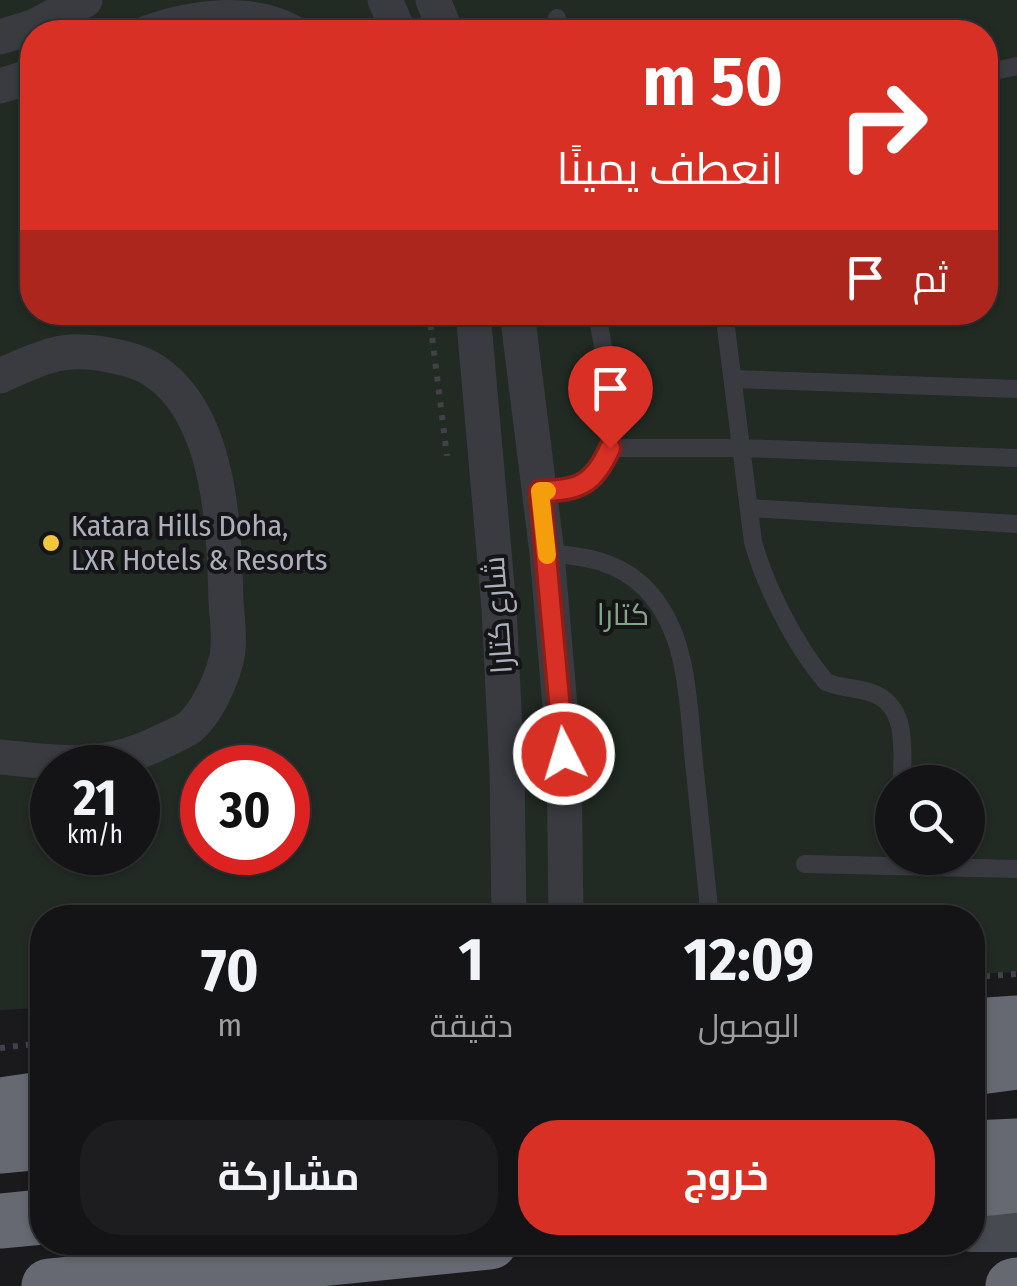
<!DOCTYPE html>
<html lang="ar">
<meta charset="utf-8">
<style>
:root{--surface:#141315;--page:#1d1c1e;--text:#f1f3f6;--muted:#9d9ea0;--line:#333234;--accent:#d93025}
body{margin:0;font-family:"Fira Sans Condensed",Cairo,sans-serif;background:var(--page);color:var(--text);direction:rtl;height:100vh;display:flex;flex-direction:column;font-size:38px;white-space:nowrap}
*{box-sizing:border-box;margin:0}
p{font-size:32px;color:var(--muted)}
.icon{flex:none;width:55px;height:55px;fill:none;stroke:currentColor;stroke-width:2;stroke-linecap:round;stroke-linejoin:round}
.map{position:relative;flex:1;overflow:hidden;direction:ltr}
.panel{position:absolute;left:30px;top:905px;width:955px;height:350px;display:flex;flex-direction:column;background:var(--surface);border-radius:40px;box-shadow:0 2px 8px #0004,0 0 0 2px var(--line);direction:rtl}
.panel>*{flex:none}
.guide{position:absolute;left:20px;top:20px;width:978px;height:305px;border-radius:40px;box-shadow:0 2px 8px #0004,0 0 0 2px var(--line);direction:rtl;background:#d93025;color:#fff;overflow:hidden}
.buttons{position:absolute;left:875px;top:765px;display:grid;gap:20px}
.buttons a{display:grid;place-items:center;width:110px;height:110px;border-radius:50%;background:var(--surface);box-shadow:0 2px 8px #0004,0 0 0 2px var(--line);font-size:50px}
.speed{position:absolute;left:30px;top:745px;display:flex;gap:20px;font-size:50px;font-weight:700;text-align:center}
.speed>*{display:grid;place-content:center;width:130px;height:130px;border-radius:50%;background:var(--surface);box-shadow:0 2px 8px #0004,0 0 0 2px var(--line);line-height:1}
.speed small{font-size:25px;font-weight:400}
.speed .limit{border:15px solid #d22;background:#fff;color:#111}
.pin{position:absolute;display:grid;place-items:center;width:85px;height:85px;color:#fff;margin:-102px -42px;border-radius:50% 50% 50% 0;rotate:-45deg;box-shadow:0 0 10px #0007}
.pin .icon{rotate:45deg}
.me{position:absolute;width:110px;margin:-55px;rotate:355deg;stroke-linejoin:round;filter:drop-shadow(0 0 8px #0008)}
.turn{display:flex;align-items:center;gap:35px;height:210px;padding:0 50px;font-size:45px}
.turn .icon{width:130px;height:130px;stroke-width:2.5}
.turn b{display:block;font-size:70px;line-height:85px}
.then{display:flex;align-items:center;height:95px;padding:0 50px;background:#0003;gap:20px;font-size:38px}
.eta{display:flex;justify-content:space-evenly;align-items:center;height:170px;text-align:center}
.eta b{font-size:60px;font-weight:700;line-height:70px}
.button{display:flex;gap:20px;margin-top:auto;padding:20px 50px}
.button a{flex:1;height:115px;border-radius:40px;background:var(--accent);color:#fff;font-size:40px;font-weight:700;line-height:115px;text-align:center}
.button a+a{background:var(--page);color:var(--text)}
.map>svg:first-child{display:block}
.green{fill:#212a23;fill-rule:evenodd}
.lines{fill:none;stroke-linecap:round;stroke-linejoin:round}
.path{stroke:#404248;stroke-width:6;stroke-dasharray:5 8;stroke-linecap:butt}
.lane{stroke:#3a3b41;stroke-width:18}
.street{stroke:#3a3b41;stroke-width:35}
.secondary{stroke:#484a51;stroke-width:48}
.highway{stroke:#666872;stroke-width:55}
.route-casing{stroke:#8d1f18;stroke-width:25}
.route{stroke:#d93025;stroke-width:18}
.slow{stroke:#f59e0b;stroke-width:18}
.poi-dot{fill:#f3c73a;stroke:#151417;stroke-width:4}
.labels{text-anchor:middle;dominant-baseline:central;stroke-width:8;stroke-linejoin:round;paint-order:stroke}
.poi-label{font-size:30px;fill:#acafbb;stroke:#151417;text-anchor:start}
.street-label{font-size:30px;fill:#acafbb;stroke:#151417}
.park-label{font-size:30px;fill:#83a689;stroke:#151417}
</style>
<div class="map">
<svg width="1017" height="1286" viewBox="0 0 1017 1286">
<rect width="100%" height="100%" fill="#1a191c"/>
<path class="green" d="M0 0H1017V972L973 974 972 918H42V1008L0 1010ZM32 32H985V312H32ZM52 768H138V852H52ZM202 768H288V852H202ZM892 782H968V858H892Z"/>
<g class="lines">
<path class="path" d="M429 312 447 456
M972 977 1017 974
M0 1048 42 1043"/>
<path class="lane" d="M557 18 559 32
M985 73 1017 66
M724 312 753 542C766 588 795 645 826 682 841 688 857 688 872 693 909 706 902 751 902 782
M733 379 1017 389
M611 448H741L1017 458
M540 491C550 491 562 493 571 490 637 468 604 363 597 312
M749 508 1017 524
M547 553C584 556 619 561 646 589 691 635 688 712 695 772 700 820 705 869 710 918
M805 864 1017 869"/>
<path class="street" d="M385 0 399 32
M433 0 446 32
M149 32C193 17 250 9 292 32
M0 37 33 27 85 0
M0 86 32 76
M473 312 499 608 507 771 509 918
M517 312 547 553 564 754 566 918
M0 376C18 368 38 358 57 354 82 348 131 356 153 370 221 414 224 528 226 601 227 619 231 643 226 661 220 683 207 712 190 727 182 733 171 737 163 741 105 771 62 763 0 757"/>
<path class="secondary" d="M972 1228H1017"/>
<path class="highway" d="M972 1026 1017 1023
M972 1068 1017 1062
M0 1105 42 1099
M0 1146 42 1142
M972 1148 1017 1146
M972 1190 1017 1185
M0 1221 42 1217
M49 1286 490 1242
M1013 1286 1017 1285"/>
</g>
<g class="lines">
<defs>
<path id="route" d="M564 754 540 491C579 491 594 484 610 448"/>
</defs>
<use href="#route" class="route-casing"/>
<use href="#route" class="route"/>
<path class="slow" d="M547 491H540L547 555"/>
</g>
<circle class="poi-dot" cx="51" cy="543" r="10"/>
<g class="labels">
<g class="poi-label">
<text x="71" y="526">Katara Hills Doha,<tspan x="71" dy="34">LXR Hotels &amp; Resorts</tspan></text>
</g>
<g class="street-label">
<text transform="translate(498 615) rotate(-94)">شارع كتارا</text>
</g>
<g class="park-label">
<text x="623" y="615">كتارا</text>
</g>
</g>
</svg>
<div class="buttons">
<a><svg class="icon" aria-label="search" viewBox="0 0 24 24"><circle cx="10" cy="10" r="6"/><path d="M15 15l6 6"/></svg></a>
</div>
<div class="speed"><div>21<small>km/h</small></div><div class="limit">30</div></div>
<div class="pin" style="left:610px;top:448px;background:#d93025"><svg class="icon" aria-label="arrive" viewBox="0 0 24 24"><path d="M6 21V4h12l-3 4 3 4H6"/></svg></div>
<svg class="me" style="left:564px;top:754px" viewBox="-20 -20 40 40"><circle r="17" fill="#d93025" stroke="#fff" stroke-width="3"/><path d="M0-11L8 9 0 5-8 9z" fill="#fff"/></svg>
<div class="guide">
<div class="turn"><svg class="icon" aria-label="right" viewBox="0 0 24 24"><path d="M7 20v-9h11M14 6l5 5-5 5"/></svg><div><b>50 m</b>انعطف يمينًا</div></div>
<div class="then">ثم<svg class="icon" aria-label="arrive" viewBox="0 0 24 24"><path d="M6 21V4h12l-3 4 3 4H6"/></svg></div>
</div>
<section class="panel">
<div class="eta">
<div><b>12:09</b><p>الوصول</p></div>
<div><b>1</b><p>دقيقة</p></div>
<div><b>70</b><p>m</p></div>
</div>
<div class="button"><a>خروج</a><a>مشاركة</a></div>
</section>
</div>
